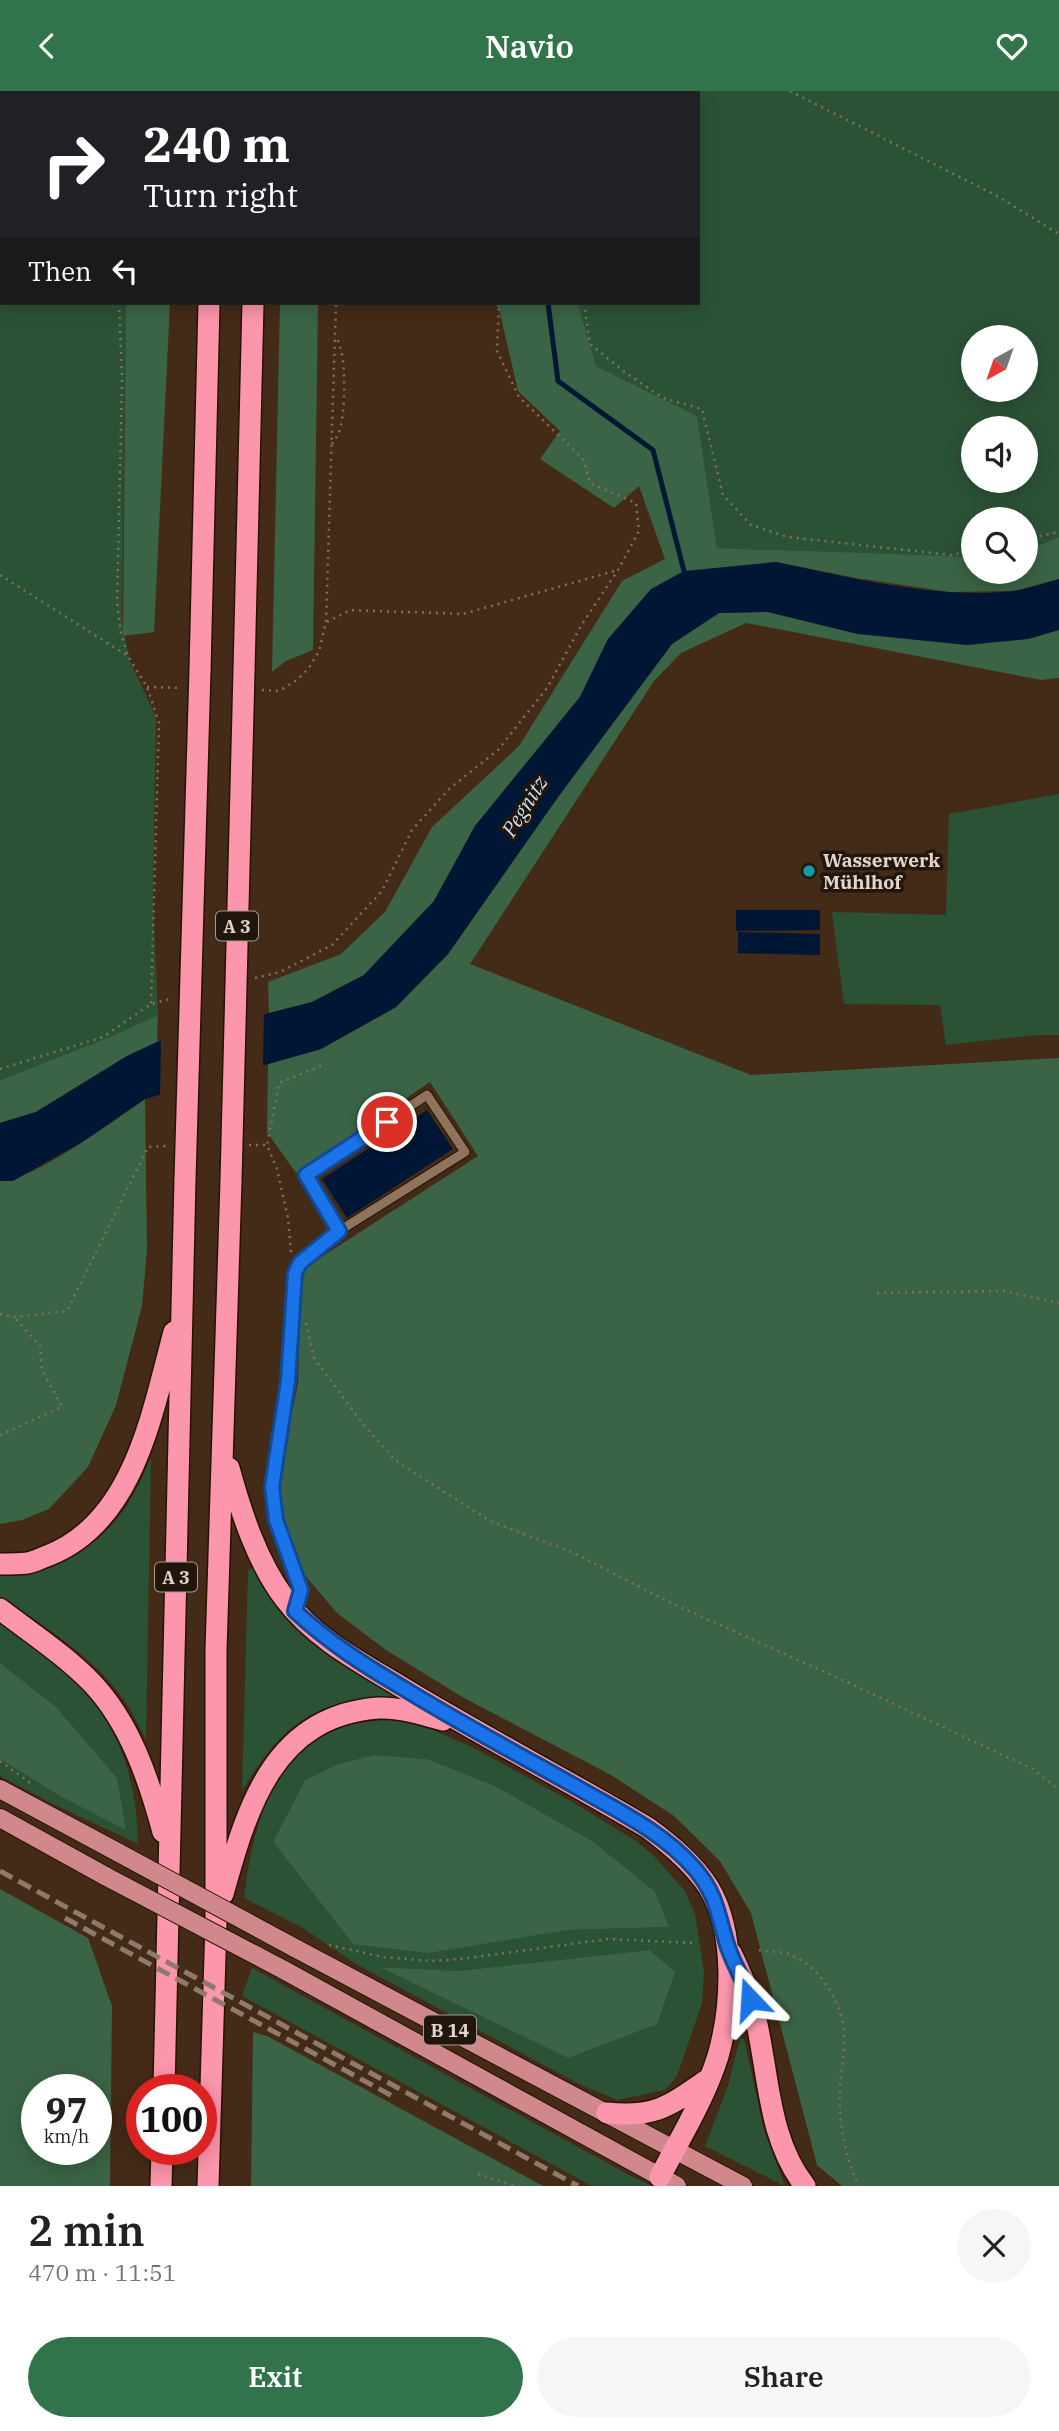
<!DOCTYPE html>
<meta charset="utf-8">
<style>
:root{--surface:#fff;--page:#f6f6f6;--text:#222;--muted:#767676;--accent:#31734a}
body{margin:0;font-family:"IBM Plex Serif",serif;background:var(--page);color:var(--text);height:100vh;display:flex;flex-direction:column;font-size:26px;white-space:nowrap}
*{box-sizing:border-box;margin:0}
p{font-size:23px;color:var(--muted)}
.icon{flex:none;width:38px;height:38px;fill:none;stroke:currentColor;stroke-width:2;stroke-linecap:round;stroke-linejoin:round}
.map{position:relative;height:2095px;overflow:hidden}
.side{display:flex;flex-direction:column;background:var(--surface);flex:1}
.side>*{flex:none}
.top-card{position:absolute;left:0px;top:0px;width:700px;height:214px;box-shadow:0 4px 18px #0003;background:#202124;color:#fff;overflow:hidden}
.needle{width:46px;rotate:220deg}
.tools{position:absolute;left:961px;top:234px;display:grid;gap:14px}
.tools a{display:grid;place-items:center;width:77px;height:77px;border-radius:50%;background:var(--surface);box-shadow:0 4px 18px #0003;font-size:35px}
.speed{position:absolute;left:21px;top:1983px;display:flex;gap:14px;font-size:35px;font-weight:700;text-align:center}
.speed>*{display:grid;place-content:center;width:91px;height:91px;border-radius:50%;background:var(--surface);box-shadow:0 4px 18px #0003;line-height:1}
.speed small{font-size:18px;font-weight:400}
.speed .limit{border:10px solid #d22;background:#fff;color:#111}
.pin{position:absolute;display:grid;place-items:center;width:60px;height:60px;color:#fff;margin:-30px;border:4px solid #fff;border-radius:50%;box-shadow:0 2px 7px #0007}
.me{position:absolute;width:77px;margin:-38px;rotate:340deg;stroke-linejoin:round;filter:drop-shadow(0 0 5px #0008)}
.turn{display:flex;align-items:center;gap:24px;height:147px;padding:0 28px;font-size:32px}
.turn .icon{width:91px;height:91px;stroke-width:2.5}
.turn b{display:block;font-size:49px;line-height:60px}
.then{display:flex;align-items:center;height:66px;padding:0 28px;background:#0003;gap:14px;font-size:26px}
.round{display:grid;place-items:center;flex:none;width:74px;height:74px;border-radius:37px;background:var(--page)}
.head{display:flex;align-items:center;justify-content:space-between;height:119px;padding:0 28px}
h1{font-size:42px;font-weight:600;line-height:52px}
.cta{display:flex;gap:14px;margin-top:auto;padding:14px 28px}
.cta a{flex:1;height:80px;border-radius:42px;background:var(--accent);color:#fff;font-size:28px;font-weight:600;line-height:80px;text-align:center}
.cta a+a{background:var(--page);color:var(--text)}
header{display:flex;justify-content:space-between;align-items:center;height:91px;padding:0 28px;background:var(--accent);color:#fff;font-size:32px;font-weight:600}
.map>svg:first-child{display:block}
.green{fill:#2c5236;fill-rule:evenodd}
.forest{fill:#3a6445;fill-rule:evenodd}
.water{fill:#001635}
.pier{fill:#432b17}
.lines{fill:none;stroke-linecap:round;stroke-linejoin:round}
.stream{stroke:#001635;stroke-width:5}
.lane-casing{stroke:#281301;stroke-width:11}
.primary-casing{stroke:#281301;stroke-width:20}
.highway-casing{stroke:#281301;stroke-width:24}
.path{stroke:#836f5e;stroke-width:2.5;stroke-dasharray:2 5;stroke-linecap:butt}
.lane{stroke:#8e735d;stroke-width:9}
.primary{stroke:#d0888c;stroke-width:18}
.highway{stroke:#fc96ac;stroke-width:21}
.rail{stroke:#8f7a6b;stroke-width:5;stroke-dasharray:14 7;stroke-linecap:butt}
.primary-bridge-casing{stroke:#281301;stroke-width:20;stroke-linecap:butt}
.highway-bridge-casing{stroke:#281301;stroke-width:24;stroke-linecap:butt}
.primary-bridge{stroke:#d0888c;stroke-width:18}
.highway-bridge{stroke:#fc96ac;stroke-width:21}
.route-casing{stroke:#114b97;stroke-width:18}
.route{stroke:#1a73e8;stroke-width:12}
.culture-dot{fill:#0f9aa8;stroke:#21160e;stroke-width:2.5}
.labels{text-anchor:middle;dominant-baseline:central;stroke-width:7;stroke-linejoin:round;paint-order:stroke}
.shield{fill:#21160e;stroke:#a99a90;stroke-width:2}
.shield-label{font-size:18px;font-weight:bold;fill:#e3d3c8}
.poi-label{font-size:19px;font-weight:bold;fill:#e3d3c8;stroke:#21160e;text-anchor:start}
.water-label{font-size:21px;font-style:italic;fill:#cbdff7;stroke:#21160e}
</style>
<header><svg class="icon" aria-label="back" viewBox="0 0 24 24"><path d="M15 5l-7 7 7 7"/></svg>Navio<svg class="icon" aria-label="heart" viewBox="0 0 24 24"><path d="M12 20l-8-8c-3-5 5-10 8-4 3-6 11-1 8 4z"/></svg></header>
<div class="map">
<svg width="1059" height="2095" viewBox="0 0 1059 2095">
<rect width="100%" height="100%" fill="#432b17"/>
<path class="green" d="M0 0H129V2H2V212H126L122 530 130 570 156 626 153 810 158 924 105 948 0 989Z
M550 0H1059V446L1026 460V429H973V467L717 457 697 325 596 275 578 212H698V2H551ZM973 247H1026V299H973ZM973 338H1026V390H973Z
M1059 703V944H1037L946 954 940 914 844 913 832 821 946 824 949 723Z
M151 1367 146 1649C138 1633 130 1616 119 1602 87 1561 42 1534 0 1505V1485C55 1484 105 1454 132 1406 140 1393 145 1380 151 1367Z
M252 1477C288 1542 335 1571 398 1607 317 1606 282 1632 242 1700L248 1479Z
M0 1532C24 1550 65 1578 84 1599 123 1645 137 1694 138 1753L49 1711 0 1685V1668L30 1685 55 1615 0 1572Z
M390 1629 424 1635 474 1657 574 1712 636 1750 654 1765 685 1800 695 1823 704 1881 702 1912 677 1985 665 1999 617 2009 579 1993 356 1873 303 1837 244 1807C255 1715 282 1631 390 1629ZM374 1664 427 1668 497 1696 592 1750 668 1836 567 1839 353 1853 273 1751 305 1689 338 1673ZM649 1859 568 1967 382 1876 459 1880Z
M252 1877 629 2084 652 2095H592L242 1905Z
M740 1947 744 1948 764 2040 785 2095 705 2055 728 1995Z"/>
<path class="forest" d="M126 212H170L154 541 123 545Z
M280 212H318L313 559 286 570 272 581Z
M494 212H578L596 275 697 325 717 457 948 465 973 467V481H1026V460L1059 446V488L1013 500 950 501 856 487 776 471 608 548 580 606 475 735 434 810 364 884 312 911 269 922 268 891 341 863 385 821 432 736 519 655 622 490 665 468 639 395 614 417 540 368 560 340 518 300 499 218Z
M768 521 858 543 1028 548 1059 539V587L1041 589 746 532 681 562 654 590 470 873 751 984 1059 967V2095H842L817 2074 751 1822 720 1770 674 1725 611 1684 464 1607 386 1559 337 1522 291 1468 280 1427 282 1372 298 1292 301 1186 309 1174 478 1065 430 991 296 1082 267 1041 268 973 321 958 396 916 448 863 558 706 672 553 719 522Z
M158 924 157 951 127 965 36 1021 0 1032V989L105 948Z
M145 1008 147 1159 142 1215 116 1314 88 1376 49 1418 22 1429 0 1433V1090C33 1090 115 1029 145 1008Z
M0 1572 55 1615 117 1687 126 1739 62 1706 0 1668Z
M374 1664 427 1668 497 1696 592 1750 655 1801 669 1836 567 1839 428 1862 353 1853 273 1751 305 1689 338 1673Z
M0 1798 88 1847 112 1915 110 2095H0ZM37 1998H96V2058H37Z
M649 1859 675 1881 657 1933 568 1967 380 1876 459 1880Z
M253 1941 267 1945 543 2095H251Z"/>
<path class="water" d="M776 471C848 486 938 509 1012 500 1027 499 1044 492 1059 488V539L1028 548 967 554 858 543 768 521 719 522 672 553 558 706 448 863 396 916 321 958 145 1008 82 1051 13 1090H0V1032L36 1021 127 965 157 951 312 911 364 884 434 810 475 735 580 606 608 548 651 498 684 480Z
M736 819H820V839L736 840Z
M738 841 820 843V864L738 862Z
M427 1019 453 1058 347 1127 322 1088Z"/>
<path class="pier" d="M264 920 263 978 160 1008 161 947Z"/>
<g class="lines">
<path class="stream" d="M517 0 518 2
M548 212 558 290 653 359 685 484"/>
<defs>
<path id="lane" d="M296 1518 301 1499 276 1429 272 1396 288 1290 295 1182 300 1172 339 1140 465 1061 427 1004 306 1084 339 1140"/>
<path id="primary" d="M0 1698 119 1762
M0 1727 107 1786
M293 1856 743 2095
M282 1878 677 2095"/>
<path id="highway" d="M215 2V0
M258 2V0
M200 579 209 212
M244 580 253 212
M229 1377C241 1421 257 1471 285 1508 315 1548 362 1572 403 1597 484 1646 567 1689 648 1737 671 1754 694 1773 709 1797 736 1842 732 1916 718 1965 705 2007 680 2047 660 2086
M0 1473C9 1473 18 1473 27 1472 34 1471 41 1467 47 1465 134 1432 152 1322 174 1241
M0 1518C31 1542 65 1564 92 1592 130 1632 149 1689 163 1741
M223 1803C247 1716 274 1624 379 1617 400 1616 423 1624 443 1629
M731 1862C742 1884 751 1905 756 1929 769 1984 768 2048 805 2095
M164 1998 185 1088
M607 2022C655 2027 669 2015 707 1989
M161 2095 162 2058
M208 2095 216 1831V1559L231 1090"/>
</defs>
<use href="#lane" class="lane-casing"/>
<use href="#primary" class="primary-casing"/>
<use href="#highway" class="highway-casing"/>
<path class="path" d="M7 0 9 2
M490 0V2
M560 0 561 2
M790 0 999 106 1059 143
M339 2V0
M119 212 122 288 117 511 121 543 128 565 147 596 159 632 151 913
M584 212 590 253 626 282 663 307 702 318 723 404 751 434 788 446 951 464 973 459
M332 353C334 350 336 347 338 344 346 326 347 264 337 248
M1026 448 1059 441
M0 484 128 565
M327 531 350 519 463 523 618 479
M147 596 182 597
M262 599 279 600 297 589 309 577 319 560 326 531 336 212
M255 887 280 881 332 854 382 800 412 739 449 698 498 659 547 597 582 533 618 479 639 440 636 412 590 392 584 369 519 306 497 260 499 212
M0 978 103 946 151 913 170 908
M249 1054H267
M291 1161 288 1127 277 1078 267 1054 279 992 321 975
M877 1202 1003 1200 1059 1212
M0 1223 14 1226 67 1220 148 1056 166 1055
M306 1232 314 1267 363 1333 396 1370 490 1430 574 1462 669 1511 836 1586 1033 1678 1059 1699
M0 1344 62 1316 42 1279 40 1255 14 1226
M0 1670 33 1694
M329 1854 383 1866 430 1870 461 1868 608 1848 694 1852
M759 1859C769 1861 782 1860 791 1864 822 1877 844 1914 844 1946 845 1964 840 1982 840 2000 838 2028 846 2070 859 2095
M478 2083 515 2095"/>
<use href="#lane" class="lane"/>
<use href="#primary" class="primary"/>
<use href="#highway" class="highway"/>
<path class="rail" d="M0 1780 578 2095
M65 1827 394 2006"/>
<defs>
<path id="primary-bridge" d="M119 1762 293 1856
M107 1786 282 1878"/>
<path id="highway-bridge" d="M185 1088 200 579
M231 1090 244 580"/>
</defs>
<use href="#primary-bridge" class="primary-bridge-casing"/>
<use href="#highway-bridge" class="highway-bridge-casing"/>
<use href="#primary-bridge" class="primary-bridge"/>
<use href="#highway-bridge" class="highway-bridge"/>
</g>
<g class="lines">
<defs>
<path id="route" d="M387 1031 306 1084 339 1140 300 1172 295 1182 288 1290 272 1396 276 1429 301 1499 295 1520C328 1551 364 1574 403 1597 458 1631 516 1662 573 1694 616 1719 662 1740 695 1778 716 1803 717 1820 726 1850 731 1870 744 1888 750 1908"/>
</defs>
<use href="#route" class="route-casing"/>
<use href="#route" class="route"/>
</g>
<circle class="culture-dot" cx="809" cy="780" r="7"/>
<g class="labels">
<g class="shield">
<rect x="216" y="820.5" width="42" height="29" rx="5"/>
<rect x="155" y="1471.5" width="42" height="29" rx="5"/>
<rect x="424" y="1924.5" width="52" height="29" rx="5"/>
</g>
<g class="shield-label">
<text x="237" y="835">A 3</text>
<text x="176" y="1486">A 3</text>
<text x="450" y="1939">B 14</text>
</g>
<g class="poi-label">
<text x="823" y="769">Wasserwerk<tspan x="823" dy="22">Mühlhof</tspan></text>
</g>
<g class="water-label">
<text transform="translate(524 715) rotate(-58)">Pegnitz</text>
</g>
</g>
</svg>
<div class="tools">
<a><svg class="needle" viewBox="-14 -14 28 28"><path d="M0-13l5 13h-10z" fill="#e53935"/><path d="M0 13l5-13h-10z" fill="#767676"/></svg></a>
<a><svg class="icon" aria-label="sound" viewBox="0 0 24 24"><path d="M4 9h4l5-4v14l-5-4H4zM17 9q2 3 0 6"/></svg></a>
<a><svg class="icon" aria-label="search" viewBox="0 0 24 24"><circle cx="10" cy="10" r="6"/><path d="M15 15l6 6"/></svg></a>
</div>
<div class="speed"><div>97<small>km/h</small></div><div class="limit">100</div></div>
<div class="pin" style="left:387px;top:1031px;background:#d93025"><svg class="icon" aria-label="arrive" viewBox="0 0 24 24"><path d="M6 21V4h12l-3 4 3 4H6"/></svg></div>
<svg class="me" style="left:750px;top:1908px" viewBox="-20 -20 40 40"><path d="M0-17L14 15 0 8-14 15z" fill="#1a73e8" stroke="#fff" stroke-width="4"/></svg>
<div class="top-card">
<div class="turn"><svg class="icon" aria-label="right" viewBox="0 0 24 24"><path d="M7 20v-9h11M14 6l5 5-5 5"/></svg><div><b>240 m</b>Turn right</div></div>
<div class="then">Then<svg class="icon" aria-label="left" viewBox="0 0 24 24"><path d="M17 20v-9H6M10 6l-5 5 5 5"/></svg></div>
</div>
</div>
<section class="side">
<div class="head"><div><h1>2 min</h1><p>470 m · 11:51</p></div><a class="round"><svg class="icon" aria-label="close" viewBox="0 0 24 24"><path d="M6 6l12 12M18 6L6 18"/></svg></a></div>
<div class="cta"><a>Exit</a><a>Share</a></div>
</section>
